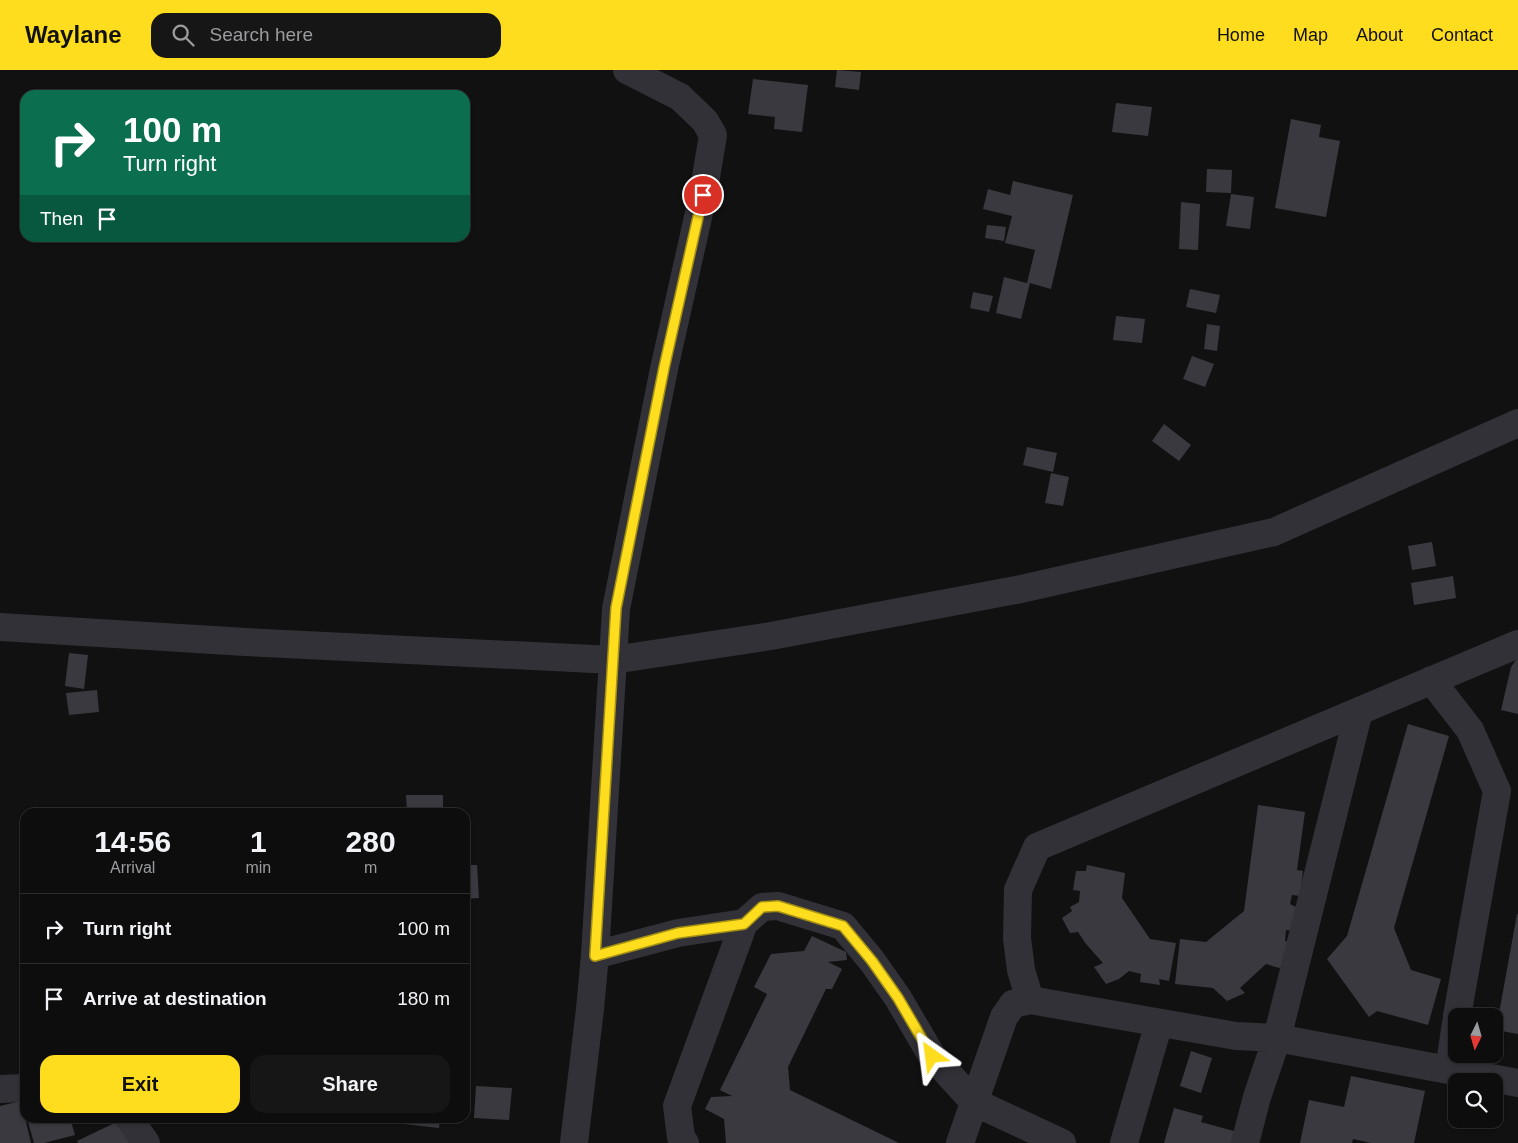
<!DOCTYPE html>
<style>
:root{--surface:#0d0d0e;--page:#161617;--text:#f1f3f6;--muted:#9a9c9e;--line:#2d2d2e;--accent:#fddd1d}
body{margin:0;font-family:Helvetica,sans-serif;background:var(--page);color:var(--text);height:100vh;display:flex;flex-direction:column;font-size:19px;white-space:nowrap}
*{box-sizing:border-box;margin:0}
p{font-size:16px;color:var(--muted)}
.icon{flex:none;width:28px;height:28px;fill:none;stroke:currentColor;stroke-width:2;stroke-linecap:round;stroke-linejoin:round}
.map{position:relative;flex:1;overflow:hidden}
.panel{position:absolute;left:20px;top:738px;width:450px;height:315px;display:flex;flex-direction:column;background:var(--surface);border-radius:15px;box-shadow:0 1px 4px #0004,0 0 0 1px var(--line)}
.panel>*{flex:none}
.top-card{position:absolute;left:20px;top:20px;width:450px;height:152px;border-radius:15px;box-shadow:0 1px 4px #0004,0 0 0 1px var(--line);background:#0b6e4f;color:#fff;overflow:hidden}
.needle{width:32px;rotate:185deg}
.fabs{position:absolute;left:1448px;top:938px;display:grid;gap:10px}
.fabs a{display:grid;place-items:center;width:55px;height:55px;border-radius:10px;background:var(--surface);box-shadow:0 1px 4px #0004,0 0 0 1px var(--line);font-size:25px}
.pin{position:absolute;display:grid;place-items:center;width:42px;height:42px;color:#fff;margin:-21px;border:2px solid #fff;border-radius:50%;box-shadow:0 1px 5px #0007}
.me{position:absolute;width:55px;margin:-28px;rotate:329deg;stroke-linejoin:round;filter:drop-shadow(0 0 4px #0008)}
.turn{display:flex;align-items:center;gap:18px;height:105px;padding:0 20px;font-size:22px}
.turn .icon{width:65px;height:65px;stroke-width:2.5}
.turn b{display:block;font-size:35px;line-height:42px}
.then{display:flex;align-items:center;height:48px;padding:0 20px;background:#0003;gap:10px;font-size:19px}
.eta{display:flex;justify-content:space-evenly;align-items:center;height:85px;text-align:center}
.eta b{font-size:30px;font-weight:700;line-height:35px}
.button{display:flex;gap:10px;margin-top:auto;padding:10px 20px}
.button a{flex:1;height:58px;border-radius:15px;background:var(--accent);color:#111;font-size:20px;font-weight:700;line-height:58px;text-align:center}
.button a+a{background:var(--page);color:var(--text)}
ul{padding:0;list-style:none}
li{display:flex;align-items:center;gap:15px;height:70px;padding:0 20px;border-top:1px solid var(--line)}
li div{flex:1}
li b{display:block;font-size:19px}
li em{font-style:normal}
header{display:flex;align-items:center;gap:30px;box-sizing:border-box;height:70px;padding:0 25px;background:var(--accent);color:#111}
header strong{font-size:24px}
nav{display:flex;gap:28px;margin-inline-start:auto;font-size:18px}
.search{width:350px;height:45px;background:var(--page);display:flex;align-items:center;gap:12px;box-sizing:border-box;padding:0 18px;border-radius:15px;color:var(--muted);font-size:19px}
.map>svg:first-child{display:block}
.building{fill:#3a393f}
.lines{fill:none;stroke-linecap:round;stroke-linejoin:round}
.minor{stroke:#323137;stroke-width:28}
.route-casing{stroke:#a49013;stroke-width:12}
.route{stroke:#fddd1d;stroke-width:9}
</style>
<header>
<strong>Waylane</strong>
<div class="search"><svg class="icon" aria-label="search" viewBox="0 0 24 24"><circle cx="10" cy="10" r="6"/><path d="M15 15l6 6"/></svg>Search here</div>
<nav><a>Home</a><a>Map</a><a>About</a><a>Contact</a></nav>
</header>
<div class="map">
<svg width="1518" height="1073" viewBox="0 0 1518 1073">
<rect width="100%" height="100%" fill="#111112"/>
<path class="building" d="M837 0 861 2 859 20 835 17Z
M753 9 808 15 802 62 774 59 775 47 748 44Z
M1116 33 1152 37 1148 66 1112 62Z
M1291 49 1321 55 1319 67 1340 71 1326 147 1275 138Z
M1207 99 1232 100 1231 123 1206 122Z
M1013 111 1073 125 1051 219 1030 213 1021 249 996 243 1004 207 1027 213 1035 180 1005 173 1012 146 983 139 988 119 1010 125Z
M1231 124 1254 127 1250 159 1226 156Z
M1181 132 1200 134 1198 180 1179 179Z
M987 155 1006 157 1004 171 985 168Z
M1190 219 1220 225 1216 243 1186 237Z
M973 222 993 226 989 242 970 238Z
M1116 246 1145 249 1142 273 1113 270Z
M1207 254 1220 256 1217 281 1204 279Z
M1192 286 1214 294 1205 317 1183 309Z
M1164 354 1191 375 1179 391 1152 371Z
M1027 377 1057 383 1053 402 1023 395Z
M1051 403 1069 407 1063 436 1045 433Z
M1432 472 1436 496 1412 500 1408 476Z
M1453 506 1456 528 1414 535 1411 513Z
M69 583 88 585 84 619 65 616Z
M1518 587V644L1501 640 1511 597Z
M97 620 99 642 69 645 66 623Z
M1408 654 1449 666 1394 858 1411 900 1441 909 1428 955 1377 941 1369 947 1327 889 1347 866Z
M406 725H443V742H407Z
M1258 735 1305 742 1297 800 1303 801 1300 826 1292 825 1290 834 1298 838 1296 861 1286 860 1285 871 1293 872 1291 889 1279 898 1266 894 1240 918 1245 923 1227 931 1213 918 1175 914 1180 869 1206 872 1244 841Z
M465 795H477L479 828 465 829Z
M1087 795 1125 803 1122 828 1150 869 1176 873 1169 911 1159 909 1160 915 1140 912 1141 904 1129 901 1119 909 1106 914 1094 897 1103 893 1086 874 1078 862 1070 863 1062 848 1072 841 1070 837 1079 832 1080 821 1073 820 1076 801H1086Z
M1517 844H1518V964L1496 960Z
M812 866 846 882 847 890 828 892 842 899 832 919H826L788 997 790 1020 899 1073H726L724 1049 705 1039 711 1027 732 1026 720 1020 767 924 754 917 771 884 804 881Z
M1191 981 1212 988 1201 1023 1180 1016Z
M1351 1006 1425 1021 1414 1073H1371L1353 1069 1352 1073H1300L1309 1030 1344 1037Z
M476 1016 512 1018 509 1050 474 1048Z
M21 1031 31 1073H0V1036Z
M1174 1038 1203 1046 1201 1052 1241 1063 1238 1073H1164Z
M27 1048H70L75 1065 44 1073H34Z
M125 1048 137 1073H78L77 1071Z
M371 1048H404V1054L371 1052Z
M405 1048H440L439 1058 404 1054Z"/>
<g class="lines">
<path class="minor" d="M0 557 246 572 613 590 771 566 1016 520 1274 462 1518 353
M1431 610 1470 660 1497 721 1457 946
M1359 641 1277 968 1518 1013
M595 885 678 863 744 853
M1030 930 1021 900 1017 868 1018 820 1037 777 1518 574
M1449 1000 1456 953
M0 1019 25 1018
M129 1048 146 1073
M574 1073 590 939 595 885 616 539 664 299 703 125 713 65 705 51 680 27 627 0
M685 1073 681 1067 677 1036 744 853 762 837 778 836 843 856 872 891 898 928 932 986 974 1032 1062 1073
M960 1073 1004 947 1013 934 1030 930 1236 966 1277 968 1257 1027 1245 1073
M1124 1073 1159 953"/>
</g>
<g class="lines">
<defs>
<path id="route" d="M703 125 664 298 616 538 595 886 678 863 744 854 762 837 778 836 843 856 872 891 898 928 932 986"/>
</defs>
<use href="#route" class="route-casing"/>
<use href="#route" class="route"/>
</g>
</svg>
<div class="fabs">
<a><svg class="needle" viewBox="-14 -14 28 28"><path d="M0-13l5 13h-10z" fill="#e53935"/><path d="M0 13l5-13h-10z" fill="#9a9c9e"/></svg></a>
<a><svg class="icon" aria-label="search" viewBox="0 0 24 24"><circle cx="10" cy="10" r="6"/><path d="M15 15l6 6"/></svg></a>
</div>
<div class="pin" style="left:703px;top:125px;background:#d93025"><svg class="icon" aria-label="arrive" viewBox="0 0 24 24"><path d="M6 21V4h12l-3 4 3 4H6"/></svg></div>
<svg class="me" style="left:932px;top:986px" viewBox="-20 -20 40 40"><path d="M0-17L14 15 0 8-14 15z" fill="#fddd1d" stroke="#fff" stroke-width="4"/></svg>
<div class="top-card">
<div class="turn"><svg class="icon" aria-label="right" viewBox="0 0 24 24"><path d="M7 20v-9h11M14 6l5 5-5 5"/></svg><div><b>100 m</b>Turn right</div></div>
<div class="then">Then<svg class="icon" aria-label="arrive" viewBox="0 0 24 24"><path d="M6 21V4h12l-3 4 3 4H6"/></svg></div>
</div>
<section class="panel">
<div class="eta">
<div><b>14:56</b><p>Arrival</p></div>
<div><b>1</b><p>min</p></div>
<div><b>280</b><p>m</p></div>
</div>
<ul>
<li><svg class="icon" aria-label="right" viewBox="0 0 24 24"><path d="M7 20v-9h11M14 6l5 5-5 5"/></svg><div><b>Turn right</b></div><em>100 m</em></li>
<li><svg class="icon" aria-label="arrive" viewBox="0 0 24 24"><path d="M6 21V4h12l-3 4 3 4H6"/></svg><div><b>Arrive at destination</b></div><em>180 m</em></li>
</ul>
<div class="button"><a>Exit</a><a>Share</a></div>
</section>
</div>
